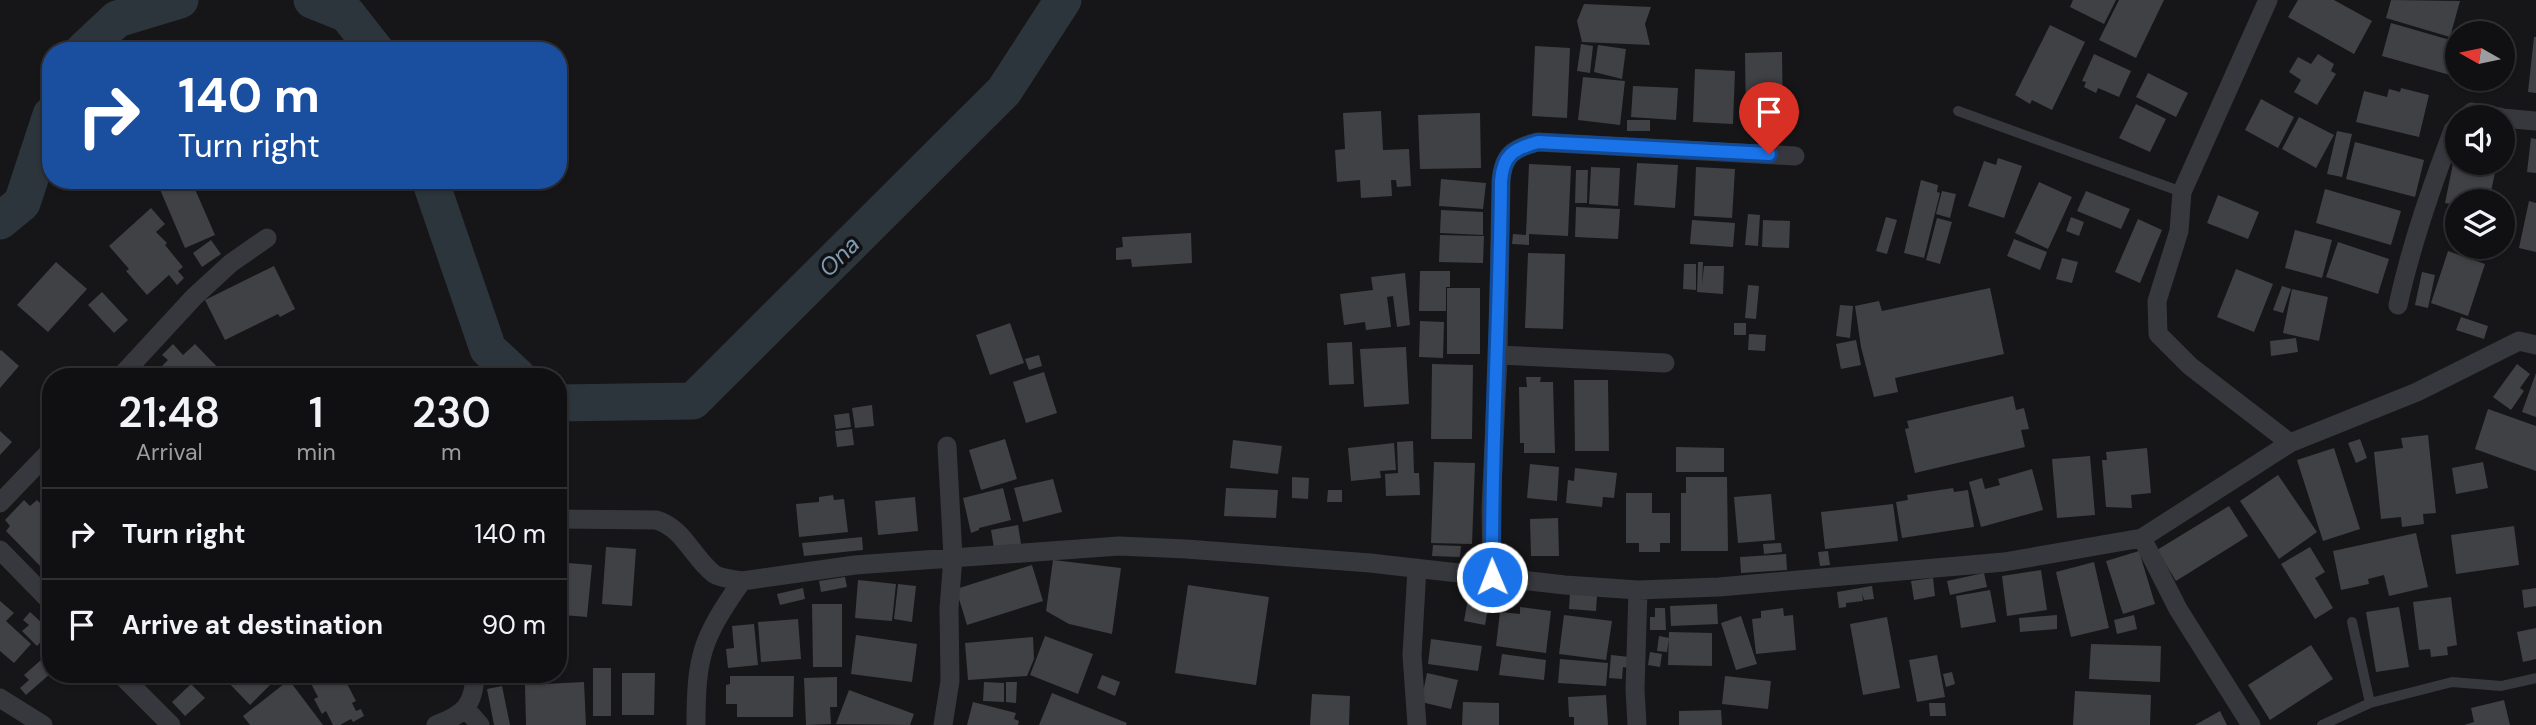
<!DOCTYPE html>
<style>
:root{--surface:#101012;--page:#1e1e20;--text:#f1f3f6;--muted:#9c9d9f;--line:#303032}
body{margin:0;font-family:"DM Sans",sans-serif;background:var(--page);color:var(--text);height:100vh;display:flex;flex-direction:column;font-size:26px;white-space:nowrap}
*{box-sizing:border-box;margin:0}
p{font-size:23px;color:var(--muted)}
.icon{flex:none;width:38px;height:38px;fill:none;stroke:currentColor;stroke-width:2;stroke-linecap:round;stroke-linejoin:round}
.map{position:relative;flex:1;overflow:hidden}
.details{position:absolute;left:42px;top:368px;width:525px;height:315px;display:flex;flex-direction:column;background:var(--surface);border-radius:28px;box-shadow:0 2px 5px #0004,0 0 0 2px var(--line)}
.details>*{flex:none}
.hud{position:absolute;left:42px;top:42px;width:525px;height:147px;border-radius:28px;box-shadow:0 2px 5px #0004,0 0 0 2px var(--line);background:#1a4fa0;color:#fff;overflow:hidden}
.needle{width:46px;rotate:279deg}
.fabs{position:absolute;left:2445px;top:21px;display:grid;gap:14px}
.fabs a{display:grid;place-items:center;width:70px;height:70px;border-radius:50%;background:var(--surface);box-shadow:0 2px 5px #0004,0 0 0 2px var(--line);font-size:35px}
.pin{position:absolute;display:grid;place-items:center;width:60px;height:60px;color:#fff;margin:-72px -30px;border-radius:50% 50% 50% 0;rotate:-45deg;box-shadow:0 0 7px #0007}
.pin .icon{rotate:45deg}
.me{position:absolute;width:77px;margin:-38px;rotate:359deg;stroke-linejoin:round;filter:drop-shadow(0 0 5px #0008)}
.turn{display:flex;align-items:center;gap:24px;height:147px;padding:0 21px;font-size:32px}
.turn .icon{width:91px;height:91px;stroke-width:2.5}
.turn b{display:block;font-size:49px;line-height:60px}
.eta{display:flex;justify-content:space-evenly;align-items:center;height:119px;text-align:center}
.eta b{font-size:42px;font-weight:600;line-height:49px}
ul{padding:0;list-style:none}
li{display:flex;align-items:center;gap:21px;height:91px;padding:0 21px;border-top:2px solid var(--line)}
li div{flex:1}
li b{display:block;font-size:26px}
li em{font-style:normal}
.map>svg:first-child{display:block}
.lines{fill:none;stroke-linecap:round;stroke-linejoin:round}
.river{stroke:#2c353c;stroke-width:37}
.building{fill:#404145}
.lane{stroke:#37383d;stroke-width:10}
.street{stroke:#37383d;stroke-width:19}
.route-casing{stroke:#114b97;stroke-width:18}
.route{stroke:#1a73e8;stroke-width:12}
.labels{text-anchor:middle;dominant-baseline:central;stroke-width:7;stroke-linejoin:round;paint-order:stroke}
.water-label{font-size:24px;font-style:italic;fill:#7f9bb3;stroke:#111113}
</style>
<div class="map">
<svg width="2536" height="725" viewBox="0 0 2536 725">
<rect width="100%" height="100%" fill="#161618"/>
<g class="lines">
<path class="river" d="M312 0 347 14 376 51
M83 51 117 19 180 0
M430 180 488 349 517 376
M0 221 22 203 51 115
M558 403 693 401 1004 91 1063 0"/>
</g>
<path class="building" d="M2073 0H2116L2104 24 2070 7Z
M2119 0H2164L2136 58 2099 40Z
M2298 0H2334L2372 21 2354 54 2288 17Z
M2391 0 2460 1 2450 37 2386 18Z
M1584 4 1651 7 1645 24 1650 45 1582 42 1577 21Z
M2391 23 2457 42 2450 75 2382 56Z
M2050 25 2085 42 2052 110 2032 100 2030 104 2015 95Z
M2534 37H2536V93L2528 92Z
M1581 44 1593 46 1590 73 1577 71Z
M1598 45 1626 49 1622 79 1594 72Z
M1535 46 1570 48 1567 118 1532 116Z
M1782 52 1783 122 1746 123 1745 53Z
M2094 54 2131 71 2119 97 2098 88 2096 93 2084 87 2086 82 2082 81Z
M2318 54 2334 64 2331 71 2336 74 2317 105 2294 92 2301 80 2289 72 2298 57 2311 64Z
M1695 69 1735 71 1733 124 1693 122Z
M2148 73 2188 93 2176 117 2136 97Z
M1583 77 1625 81 1620 125 1578 120Z
M1633 86 1678 88 1676 120 1631 117Z
M2401 88 2429 95 2419 137 2356 122 2364 91 2387 97 2389 89 2400 92Z
M2261 99 2294 117 2278 148 2245 130Z
M2136 104 2166 119 2150 152 2119 138Z
M1381 111 1383 150 1409 149 1411 186 1397 187 1396 180H1391L1392 196 1361 198 1360 180 1337 182 1335 150 1345 149 1343 113Z
M1480 113 1481 168 1420 169 1418 115Z
M2299 117 2334 135 2316 168 2282 149Z
M1627 120H1650V131H1627Z
M2337 131 2352 134 2342 177 2327 174Z
M2531 138 2536 139V173L2527 172Z
M2355 142 2424 160 2415 197 2346 179Z
M2456 149 2457 163H2497L2489 201H2457V205L2445 203Z
M1998 158 2022 166 2004 218 1968 206 1984 161 1996 165Z
M1637 163 1678 165 1675 208 1634 205Z
M1529 164 1571 166 1568 236 1529 234V245L1512 244 1513 234 1526 235Z
M1591 167 1620 168 1618 206 1589 204Z
M1696 167 1735 169 1732 218 1694 216Z
M1576 170H1588L1587 203H1575Z
M1441 179 1486 183 1483 209 1439 206Z
M156 180H191L215 235 185 248Z
M1921 180 1938 185 1937 192 1940 193 1924 258 1904 253Z
M2039 182 2072 197 2048 249 2015 233Z
M2325 189 2401 211 2391 245 2316 223Z
M1942 191 1956 194 1950 218 1936 214Z
M2086 191 2130 209 2121 229 2077 211Z
M2218 195 2259 212 2248 239 2207 223Z
M2529 201 2536 203V252L2519 248Z
M1576 207 1620 209 1618 239 1575 237Z
M151 208 165 224 156 232 167 243 165 245 183 267 178 271 184 278 177 285 169 275 147 295 126 271 129 269 109 246Z
M1441 210 1483 212V235L1440 233Z
M1748 214 1760 215 1758 246 1745 245Z
M1886 217 1897 220 1887 254 1876 251Z
M2071 217 2084 222 2079 236 2066 231Z
M1937 218 1952 222 1940 264 1926 260Z
M2138 219 2162 230 2140 283 2115 272Z
M1692 220 1735 223 1733 247 1690 244Z
M1763 220 1790 221 1789 248 1762 247Z
M2295 230 2332 240 2322 278 2285 268Z
M1191 233 1192 263 1132 267 1131 259 1116 260V248L1123 247 1122 237Z
M1440 235 1484 236 1483 263 1439 262Z
M2014 239 2047 252 2040 270 2007 256Z
M211 240 221 254 202 267 193 253Z
M2338 242 2389 259 2378 294 2326 277Z
M2448 251 2485 264 2468 316 2431 303Z
M1528 253 1565 254 1563 329 1525 328Z
M2062 258 2078 262 2072 283 2056 279Z
M56 262 87 289 48 332 17 305Z
M1698 262H1703L1702 285 1704 266H1724L1723 294 1697 292Z
M1684 264H1696V290L1683 289Z
M274 266 295 309 280 317 278 314 225 340 205 300Z
M2236 269 2273 284 2254 332 2217 317Z
M1420 271H1450V287H1446V311H1419Z
M2422 272 2435 275 2428 308 2415 305Z
M1405 273 1410 325 1397 327 1393 296 1387 297 1391 327 1366 330 1365 322 1344 325 1340 294 1373 290 1371 277Z
M1748 285 1759 286 1756 319 1745 318Z
M2282 286 2291 289 2283 313 2273 310Z
M1447 288H1480V354H1447Z
M1990 288 2004 354 1895 378 1898 392 1874 397 1861 347 1855 306 1879 301 1882 311Z
M2292 289 2328 297 2319 341 2283 333Z
M102 292 128 320 114 333 88 305Z
M1840 305 1853 306 1850 338 1836 336Z
M2461 317 2488 326 2484 339 2456 330Z
M1420 321 1444 322 1443 358 1419 357Z
M1010 323 1024 363 990 375 976 335Z
M1734 323H1746V335H1734Z
M1749 334 1766 335 1765 351 1748 350Z
M2296 338 2298 352 2271 356 2270 341Z
M1856 340 1861 365 1841 369 1836 344Z
M1352 342 1354 384 1329 385 1327 343Z
M173 344 183 355 195 344 226 376H164L158 370 168 360 162 355Z
M1406 347 1409 404 1364 407 1360 349Z
M1 350 19 366 0 388V351Z
M1039 355 1042 366 1029 370 1025 359Z
M1432 364 1473 365 1472 439H1431Z
M2517 364 2530 374 2520 388 2524 391 2511 410 2493 397Z
M1044 372 1057 413 1026 423 1013 382Z
M2536 373V417L2522 412Z
M1526 377H1541L1540 382H1553L1555 453H1524V443H1520L1519 387H1527Z
M1574 380H1608L1609 451H1575Z
M2013 396 2016 410 2024 408 2029 429 2021 430 2025 447 1915 473 1905 429 1909 428 1907 421Z
M872 405 874 426 855 428 852 408Z
M2488 409 2536 426V471L2475 449Z
M849 413 851 427 836 429 834 415Z
M852 429 854 445 837 447 835 431Z
M0 431 12 442 0 455Z
M2428 435 2436 513 2423 514 2424 524 2402 527 2401 517 2381 519 2374 452 2403 448 2401 438Z
M1005 439 1017 479 981 490 969 450Z
M2360 439 2367 458 2356 463 2348 443Z
M1233 440 1282 446 1278 474 1230 468Z
M1413 441 1414 473H1419L1420 495 1386 496 1385 474 1398 473 1397 442Z
M1394 443 1396 470 1380 471 1381 478 1351 481 1348 448Z
M1676 447 1724 448V472H1676Z
M2147 448 2151 493 2131 495 2132 508 2106 507 2102 460H2107L2106 452Z
M2334 448 2360 529 2323 541 2297 460Z
M2090 456 2095 515 2057 518 2052 459Z
M1434 462 1475 463 1472 544 1431 543Z
M2483 462 2488 488 2456 494 2452 468Z
M1530 464 1559 467 1557 501 1527 498Z
M1575 468 1617 473 1614 498 1603 497 1602 507 1566 503 1568 480 1574 481Z
M2032 469 2043 510 1981 527 1969 482 1982 478 1985 489 2000 485 1998 479Z
M2278 475 2317 532 2279 559 2240 501Z
M1292 477 1309 478 1308 499 1292 498Z
M1686 477H1727L1728 551H1681V493H1686Z
M1053 479 1062 512 1023 522 1014 488Z
M1003 488 1011 520 979 528V530L971 533 963 498Z
M1226 488 1278 490 1276 518 1224 516Z
M1953 488 1954 492 1968 490 1974 527 1902 538 1896 502 1908 500 1907 495Z
M1328 490H1342V502H1327Z
M1626 493H1652V513H1670V543H1660V552H1639V543H1626Z
M1771 494 1775 540 1738 543 1734 497Z
M833 495 834 500 844 499 848 532 799 537 796 504 819 502V497Z
M915 497 918 531 878 535 875 501Z
M24 500 30 506 37 500 51 514V557L41 567 6 531 10 526 5 520Z
M1893 504 1898 541 1825 549 1821 512Z
M2229 506 2248 536 2176 581 2157 550Z
M1558 518 1559 556H1531L1530 519Z
M1018 525 1021 544 994 548 991 530Z
M2514 526 2519 565 2456 574 2451 535Z
M2416 533 2428 587 2389 596 2384 575 2368 579 2369 584 2341 590 2333 551Z
M862 537 863 550 804 556 802 543Z
M1781 543 1782 552 1764 554 1763 544Z
M1433 545 1461 546 1460 557 1432 556Z
M606 547 636 549 632 606 602 604Z
M2310 547 2325 572 2315 578 2333 608 2315 619 2281 564Z
M1828 551 1830 565 1820 566 1818 552Z
M2139 551 2155 604 2123 614 2106 561Z
M1786 554 1787 570 1741 573 1740 557Z
M1053 560 1121 568 1112 634 1069 624 1046 611Z
M2094 562 2109 628 2071 637 2056 572Z
M568 563 592 565 587 617 563 615Z
M1032 565 1043 601 967 625 956 589Z
M2041 570 2047 610 2007 616 2002 576Z
M1984 573 1987 587 1950 595 1947 581Z
M845 577 847 587 821 592 819 581Z
M1933 578 1935 596 1914 600 1911 581Z
M858 580 896 584 892 621 855 618Z
M1498 583 1518 586 1515 603 1496 600Z
M898 584 916 586 912 622 894 619Z
M1188 585 1269 597 1256 685 1175 673Z
M1872 586 1874 599 1864 600 1862 593 1863 601 1846 603V607L1839 608 1837 592Z
M803 588 805 599 780 605 777 594Z
M1470 588 1491 592 1485 625 1464 621Z
M2536 588V606L2524 608 2522 590Z
M1990 590 1996 622 1961 628 1956 596Z
M1570 593 1597 595 1596 611 1569 609Z
M2451 597 2457 645 2447 647 2448 655 2431 657 2430 649 2419 650 2413 602Z
M0 601 14 613 6 621 31 644 14 663 0 651Z
M812 604H842V667H813Z
M1717 604 1718 624 1671 626 1670 606Z
M1520 607 1551 611 1546 653 1496 646 1500 612 1520 614Z
M2399 607 2409 667 2376 672 2366 612Z
M1655 608H1665L1666 630H1650V617H1655Z
M1783 608 1784 616 1793 615 1796 650 1756 654 1752 619 1761 618V611Z
M30 612 51 631 37 646 22 631 29 625 23 620Z
M1564 615 1612 621 1606 660 1559 654Z
M2057 615V629L2020 632 2019 618Z
M2134 615 2137 629 2117 634 2114 620Z
M1741 616 1757 664 1736 670 1721 623Z
M1887 617 1900 688 1863 695 1850 624Z
M798 619 801 659 761 662 758 622Z
M558 623H562L561 661H558Z
M754 624 758 665 728 668 726 649 734 648 732 626Z
M2536 628V659L2523 662 2517 632Z
M1669 632 1712 633V666L1668 665Z
M856 635 917 644 912 682 851 674Z
M1045 636 1093 654 1078 694 1030 675Z
M1659 636 1669 638 1667 652 1657 651Z
M1033 637 1034 659 1027 676 968 680 965 643Z
M1431 639 1482 646 1478 671 1428 664Z
M2091 644 2161 646 2160 682 2089 679Z
M2311 645 2333 679 2270 720 2248 685Z
M51 651V673L26 695 20 688 29 680 24 675Z
M1650 652 1662 654 1660 667 1648 665Z
M1502 654 1546 660 1544 680 1499 675Z
M1611 655 1630 657 1629 668 1623 667 1622 679 1609 678Z
M1937 655 1945 697 1917 702 1909 660Z
M1560 659 1608 663 1606 686 1558 683Z
M593 668H611V716H593Z
M1952 672 1955 684 1946 687 1943 674Z
M622 673H655L654 715H622Z
M1427 673 1458 680 1451 709 1421 702Z
M232 674H273L277 678 250 705 226 680Z
M306 674H342L356 701 352 703 356 711 361 709 364 716 353 722 351 719 340 725H333L326 711 322 714 314 699 318 697Z
M1102 675 1120 682 1115 696 1097 688Z
M730 676H794L793 717H737V704H726V685L730 684Z
M1725 676 1771 681 1768 709 1722 704Z
M837 677V707H830L831 724 806 725 804 678Z
M289 680 323 725H250L243 716Z
M584 682 586 725H526L525 685Z
M984 682 1004 683V702L983 701Z
M1006 682H1017L1016 703 1006 702Z
M191 684 205 698 185 716 172 702Z
M502 686 510 725H494L487 689Z
M849 690 914 714 910 725 836 724Z
M2075 691 2151 695 2150 725H2073Z
M1052 693 1127 723 1126 725H1039Z
M1312 694 1350 696 1349 725H1310Z
M1606 695 1608 725H1574V717H1569L1568 697Z
M2504 700 2510 725H2464L2474 722 2471 708Z
M973 702 1016 713 1014 719 1019 721 1018 725H967Z
M1463 702 1499 703V725H1462Z
M1929 703H1945L1946 716H1930Z
M1721 710 1722 725H1679V711Z
M2220 711 2227 725H2195Z"/>
<g class="lines">
<path class="lane" d="M1958 111 2182 192
M2352 622 2370 703
M2322 725 2370 703 2452 682 2501 686 2536 678"/>
<path class="street" d="M2268 0 2182 192 2179 231 2157 301 2158 334 2190 366 2290 443
M2466 117 2472 112 2500 117
M2502 118 2536 121
M2398 305C2411 245 2431 188 2453 130L2457 126
M1498 355 1665 363
M121 376 194 297 231 263 267 238
M0 503 51 450
M558 519 656 520C684 528 692 557 714 574 722 579 733 579 742 581L855 565 1119 546 1186 549 1370 563 1565 585 1638 590 1719 587 2004 562 2142 538 2290 443 2417 392 2519 341 2536 345
M2142 538 2178 609 2251 725
M0 550 51 602
M1417 568 1412 655 1417 725
M1492 577 1491 509 1498 355 1501 181C1503 155 1513 148 1538 142L1795 156
M120 674 171 725
M0 698 43 725
M466 709 480 725
M436 725C465 714 474 705 475 674
M696 725C696 655 702 638 742 581
M943 725 950 681 949 608 953 557 947 446
M1637 725 1635 689 1638 590"/>
</g>
<g class="lines">
<defs>
<path id="route" d="M1492 577C1491 445 1500 313 1501 181 1503 155 1513 149 1538 142L1769 154"/>
</defs>
<use href="#route" class="route-casing"/>
<use href="#route" class="route"/>
</g>
<g class="labels">
<g class="water-label">
<text transform="translate(839 256) rotate(-45)">Ona</text>
</g>
</g>
</svg>
<div class="fabs">
<a><svg class="needle" viewBox="-14 -14 28 28"><path d="M0-13l5 13h-10z" fill="#e53935"/><path d="M0 13l5-13h-10z" fill="#9c9d9f"/></svg></a>
<a><svg class="icon" aria-label="sound" viewBox="0 0 24 24"><path d="M4 9h4l5-4v14l-5-4H4zM17 9q2 3 0 6"/></svg></a>
<a><svg class="icon" aria-label="layers" viewBox="0 0 24 24"><path d="M12 4l9 5-9 5-9-5zM3 14l9 5 9-5"/></svg></a>
</div>
<div class="pin" style="left:1769px;top:154px;background:#d93025"><svg class="icon" aria-label="arrive" viewBox="0 0 24 24"><path d="M6 21V4h12l-3 4 3 4H6"/></svg></div>
<svg class="me" style="left:1492px;top:577px" viewBox="-20 -20 40 40"><circle r="17" fill="#1a73e8" stroke="#fff" stroke-width="3"/><path d="M0-11L8 9 0 5-8 9z" fill="#fff"/></svg>
<div class="hud">
<div class="turn"><svg class="icon" aria-label="right" viewBox="0 0 24 24"><path d="M7 20v-9h11M14 6l5 5-5 5"/></svg><div><b>140 m</b>Turn right</div></div>
</div>
<section class="details">
<div class="eta">
<div><b>21:48</b><p>Arrival</p></div>
<div><b>1</b><p>min</p></div>
<div><b>230</b><p>m</p></div>
</div>
<ul>
<li><svg class="icon" aria-label="right" viewBox="0 0 24 24"><path d="M7 20v-9h11M14 6l5 5-5 5"/></svg><div><b>Turn right</b></div><em>140 m</em></li>
<li><svg class="icon" aria-label="arrive" viewBox="0 0 24 24"><path d="M6 21V4h12l-3 4 3 4H6"/></svg><div><b>Arrive at destination</b></div><em>90 m</em></li>
</ul>
</section>
</div>
